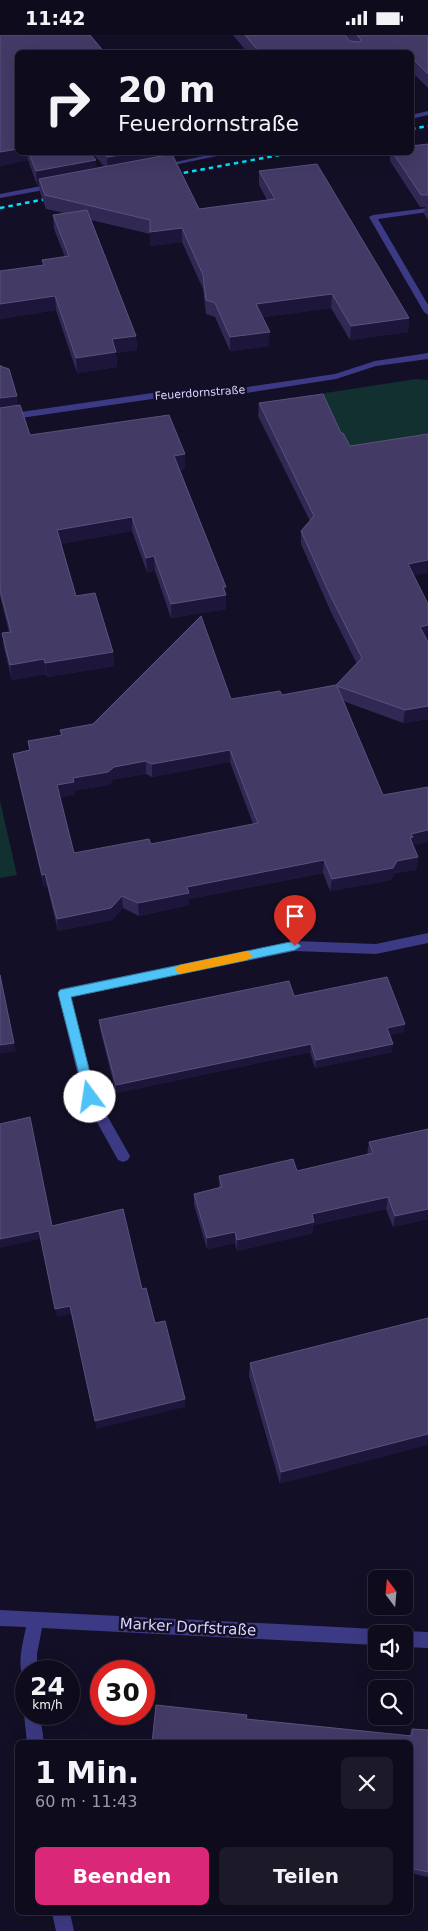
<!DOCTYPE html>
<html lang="de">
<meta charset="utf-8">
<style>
:root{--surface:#0e0b1c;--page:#1c1929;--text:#f1f3f6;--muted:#9b9ba3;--line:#2e2b3b;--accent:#db2777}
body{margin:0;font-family:"DejaVu Sans",sans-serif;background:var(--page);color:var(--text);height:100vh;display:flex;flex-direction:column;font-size:19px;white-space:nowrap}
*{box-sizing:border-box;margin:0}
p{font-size:16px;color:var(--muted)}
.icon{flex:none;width:28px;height:28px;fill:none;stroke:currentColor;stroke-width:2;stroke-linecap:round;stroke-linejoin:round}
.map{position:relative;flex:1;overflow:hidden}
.details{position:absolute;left:15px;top:1705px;width:398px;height:175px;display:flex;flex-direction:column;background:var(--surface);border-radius:8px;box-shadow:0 5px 20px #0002,0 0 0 1px var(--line)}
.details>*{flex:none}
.top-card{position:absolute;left:15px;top:15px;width:399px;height:105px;border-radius:8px;box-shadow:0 5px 20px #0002,0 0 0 1px var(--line);background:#0e0b1c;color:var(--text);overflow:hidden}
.needle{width:32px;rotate:344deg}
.buttons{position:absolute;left:368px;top:1535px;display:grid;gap:10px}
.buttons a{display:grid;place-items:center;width:45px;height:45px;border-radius:8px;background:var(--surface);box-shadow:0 5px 20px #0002,0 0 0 1px var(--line);font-size:25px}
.speed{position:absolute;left:15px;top:1625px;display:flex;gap:10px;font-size:25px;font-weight:700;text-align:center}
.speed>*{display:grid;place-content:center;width:65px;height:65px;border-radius:50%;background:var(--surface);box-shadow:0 5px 20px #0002,0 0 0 1px var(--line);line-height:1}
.speed small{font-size:12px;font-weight:400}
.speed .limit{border:8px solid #d22;background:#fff;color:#111}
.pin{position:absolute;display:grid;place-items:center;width:42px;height:42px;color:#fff;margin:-51px -21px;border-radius:50% 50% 50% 0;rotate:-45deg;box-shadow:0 0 5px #0007}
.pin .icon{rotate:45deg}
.me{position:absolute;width:55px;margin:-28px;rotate:346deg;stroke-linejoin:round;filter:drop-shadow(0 0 4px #0008)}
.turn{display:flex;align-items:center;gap:18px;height:105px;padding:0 20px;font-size:22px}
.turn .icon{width:65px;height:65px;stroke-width:2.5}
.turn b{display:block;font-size:35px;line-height:42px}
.round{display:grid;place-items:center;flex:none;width:52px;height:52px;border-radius:8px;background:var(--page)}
.overview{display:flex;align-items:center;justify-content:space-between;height:85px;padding:0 20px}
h1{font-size:30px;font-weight:700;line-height:38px}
.primary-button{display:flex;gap:10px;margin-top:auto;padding:10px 20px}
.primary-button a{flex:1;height:58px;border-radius:8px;background:var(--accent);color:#fff;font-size:20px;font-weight:700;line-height:58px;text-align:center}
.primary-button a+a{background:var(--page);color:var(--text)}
.status{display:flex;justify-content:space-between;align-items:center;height:35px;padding:0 25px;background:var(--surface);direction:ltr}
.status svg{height:14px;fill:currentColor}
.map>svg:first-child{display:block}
.green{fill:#12302f}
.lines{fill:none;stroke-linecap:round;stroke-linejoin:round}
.minor{fill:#3d3a85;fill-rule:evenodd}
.rail{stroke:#00e5ff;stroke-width:2.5;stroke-dasharray:4.5 4;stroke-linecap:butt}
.wall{fill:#312854;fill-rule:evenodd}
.shaded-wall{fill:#1d163a}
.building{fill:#433a66;stroke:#5a527e;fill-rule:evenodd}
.route{fill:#4fc3f7;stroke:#337fa1}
.slow{fill:#f59e0b}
.labels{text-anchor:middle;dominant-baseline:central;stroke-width:5;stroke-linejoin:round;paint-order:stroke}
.far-street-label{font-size:11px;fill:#d9d4ff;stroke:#130f26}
.near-street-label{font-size:15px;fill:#d9d4ff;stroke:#130f26}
</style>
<div class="status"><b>11:42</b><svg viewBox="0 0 49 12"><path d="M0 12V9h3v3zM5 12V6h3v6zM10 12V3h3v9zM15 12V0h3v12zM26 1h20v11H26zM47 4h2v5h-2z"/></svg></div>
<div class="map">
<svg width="428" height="1896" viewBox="0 0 428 1896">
<rect width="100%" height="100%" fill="#130f26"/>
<path class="green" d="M416 344 428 345V410L350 422 319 359Z
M0 766 17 840 0 843Z"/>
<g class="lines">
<path class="minor" d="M428 76V80L411 84V80Z
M218 118H231L160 133 156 131Z
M57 148 61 150 60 152 0 163V159Z
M428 173V177L378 184 428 270V280L424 277 369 182 373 180Z
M428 318V324L376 331 336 344 227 361H173L0 386V380L173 355H227L335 339 375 326Z
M428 898V908L376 919 295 916 71 962 96 1061 130 1121 128 1125 123 1127 118 1125 83 1062 58 958 60 954 295 906 376 909Z
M0 1575 376 1594 383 1599H376V1610L42 1593 37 1619V1636H26V1643L23 1642C17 1627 23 1608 26 1592L0 1591Z
M404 1596 428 1597V1613L404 1612V1599H398Z
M26 1673V1679H40L44 1708H27L24 1679Z
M52 1878H70L74 1896H56Z"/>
<path class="rail" d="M411 94 428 91
M167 141 290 118
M0 173 56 162"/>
</g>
<path class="wall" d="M0 0 18 118H90L96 133 104 131 92 118H169V119L199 174 267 165 259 150V136L409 283 408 297 350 305 331 273 263 282 269 311 230 316 215 282 206 279 203 254 182 207 150 211V199L91 185 136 301 137 315 116 318 117 332 77 338 56 275 0 284V236L43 230 42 225 65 222 54 194 53 180 64 178 46 174 40 157 39 150H37L28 125 0 131Z
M233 0H428V53L411 36V18H248Z
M428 109V185L424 179 425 172H420L390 126V118H411Z
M0 330 18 370 30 400 185 434 180 435 226 552V574L171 583 155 536 147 537 132 496 61 509 76 561 113 617 114 631 47 642 46 639 12 645 4 613 2 598 9 597 0 561Z
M259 368 341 398 428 569V603H426L428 607V684L403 688 343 666 383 760 428 807 413 810 418 822 416 835 395 838 391 845 330 856 323 838 189 864V870L139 881 123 873 112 885 58 896 47 851 44 852 15 731 13 719 29 715 28 706 61 700 60 695 231 664 282 660 336 650 357 629 330 575 301 509V496L310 486 258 381ZM230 727 253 789 151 809 74 818 60 762 75 760V755L109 750 114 744 146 739 152 742Z
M294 961 405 989 403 997 390 1000 392 1017 315 1033 310 1017 116 1058 100 994 99 985Z
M428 1094V1184L393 1192 386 1174 313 1190V1198L237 1216 235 1208 207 1214 194 1170V1159L219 1153V1141L297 1136 367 1120 369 1107Z
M428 1283 280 1449 249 1341 250 1328Z
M246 1684 409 1701 412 1694 428 1695V1842L410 1838V1708Z"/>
<path class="shaded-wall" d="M405 15 404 18H391Z
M18 114V118H27L28 125 0 131V117Z
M134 118H169V125L108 136 107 122Z
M96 125 97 139 39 144V150H37L36 136Z
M182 193V207L150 211V197Z
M332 259 331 273 256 283V269Z
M55 261 56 275 0 284V269Z
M409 283 408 297 350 305 351 291Z
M270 297 269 311 230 316V302Z
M136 301 137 315 116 318 117 332 77 338 76 323 112 304Z
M17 361 19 375 0 378V363Z
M185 419V434L175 435 174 421Z
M132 482V496L58 510 57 495Z
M154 521 155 536 147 537 146 523Z
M428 525V538L407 542 408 529Z
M223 552H226V574L171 583V569Z
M428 590V603L418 604 420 592Z
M113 617 114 631 47 642 45 628Z
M44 624 46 639 12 645 10 630Z
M428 671V684L403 688 405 675Z
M230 715V727L152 742V729Z
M146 726V739L114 744 109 750 75 755V760L58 763 57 750 73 743 114 732Z
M428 795V807L411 811 408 815 411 799Z
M418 822 416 835 395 838 391 845 330 856 332 844 397 826Z
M324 825 323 838 189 864V870L139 881 138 868 187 852Z
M45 839 47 851 44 852 42 840Z
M122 861 123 873 112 885 58 896 57 884Z
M405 989 403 997 386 1001 387 993Z
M14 1008 16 1016 0 1019V1010Z
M311 1009 310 1017 116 1058V1050Z
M393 1009 392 1017 315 1033 316 1025Z
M388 1162 386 1174 313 1190V1198L237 1216V1205L312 1179Z
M428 1174V1184L393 1192 395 1181Z
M39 1196 40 1204 0 1213V1204Z
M235 1197V1208L207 1214V1203Z
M70 1271 72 1279 57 1282 55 1274Z
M185 1364V1372L96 1394 95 1386Z
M428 1399V1410L280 1449 281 1437Z"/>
<path class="building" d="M0 0H90L105 18H18V114L0 117Z
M245 0H345L350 6 359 7 361 5 357 0H428V39L411 22V18H407L405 15 391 18H260Z
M428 109V160H421L393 118H411V111Z
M29 118H90L96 125 36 136Z
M103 118H134L107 122Z
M172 119 199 174 275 164 259 136 317 129 409 283 351 291 332 259 256 269 270 297 230 302 215 268 206 265 203 240 182 193 150 197V185L45 160 39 144Z
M87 175 136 301 112 304 116 317 76 323 55 261 0 269V236L44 230 42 225 69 221 53 180Z
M0 330V331L9 334 17 361 0 363Z
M323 359 341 398H343L350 411 428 399V525L408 529 428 569V590L420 592 428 607V671L405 675 337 651 383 760 428 752V795L411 799 413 802 410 803 418 822 397 826 393 833 332 844 324 825 187 852 189 858 138 868 122 861 111 873 57 884 45 839 42 840 13 719 30 715 28 706 62 700 60 695 93 689 201 581 231 664 280 656 282 660 336 650 362 623 331 562 301 496 314 481 259 368ZM230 715 258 788 151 809 149 804 74 818 57 750 74 747 73 743 108 737 114 732 146 726 152 729Z
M20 370 30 400 169 380 185 419 174 421 226 552H223L226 560 171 569 154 521 146 523 132 482 57 495 76 561 95 558 113 617 45 628 44 624 10 630 2 598 11 597 0 555V373Z
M0 940 14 1008 0 1010Z
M387 942 405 989 387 993 393 1009 316 1025 311 1009 116 1050 99 985 289 946 294 961Z
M30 1082 52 1191 123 1174 142 1254 146 1253 155 1288 165 1286 185 1364 95 1386 70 1271 55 1274 39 1196 0 1204V1089Z
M428 1094V1174L395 1181 388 1162 312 1179 314 1187 237 1205 235 1197 207 1203 194 1159 222 1152 219 1141 293 1124 297 1136 373 1118 369 1107Z
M428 1283V1399L281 1437 250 1328Z
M156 1670 247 1680 246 1684 412 1701V1694L428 1695V1837L410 1833V1708H152Z"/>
<path class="route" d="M295 906 301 911 295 915 71 962 96 1062 94 1066H86L58 958 60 955Z"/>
<path class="slow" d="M247 916 253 921 247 925 180 939 174 934 180 930Z"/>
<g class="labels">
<g class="far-street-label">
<text transform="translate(200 358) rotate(-4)">Feuerdornstraße</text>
</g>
<g class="near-street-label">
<text transform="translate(188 1592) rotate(3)">Marker Dorfstraße</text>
</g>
</g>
</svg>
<div class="buttons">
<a><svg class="needle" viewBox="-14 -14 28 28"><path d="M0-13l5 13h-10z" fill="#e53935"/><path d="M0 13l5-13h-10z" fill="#9b9ba3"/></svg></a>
<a><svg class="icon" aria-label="sound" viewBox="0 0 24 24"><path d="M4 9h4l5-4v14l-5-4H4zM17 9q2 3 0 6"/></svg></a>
<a><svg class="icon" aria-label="search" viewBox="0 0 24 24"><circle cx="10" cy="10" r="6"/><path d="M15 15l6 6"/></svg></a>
</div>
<div class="speed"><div>24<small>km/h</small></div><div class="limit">30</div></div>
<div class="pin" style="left:295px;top:911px;background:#d93025"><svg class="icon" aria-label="arrive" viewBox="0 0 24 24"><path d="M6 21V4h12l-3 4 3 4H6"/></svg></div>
<svg class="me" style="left:90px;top:1062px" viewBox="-20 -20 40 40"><circle r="19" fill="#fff"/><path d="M0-13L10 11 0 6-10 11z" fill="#4fc3f7"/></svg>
<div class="top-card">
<div class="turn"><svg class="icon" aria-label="right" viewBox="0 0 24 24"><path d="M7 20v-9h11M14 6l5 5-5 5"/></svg><div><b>20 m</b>Feuerdornstraße</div></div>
</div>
<section class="details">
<div class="overview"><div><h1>1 Min.</h1><p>60 m · 11:43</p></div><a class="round"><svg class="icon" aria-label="close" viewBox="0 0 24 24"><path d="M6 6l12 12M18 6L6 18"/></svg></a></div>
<div class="primary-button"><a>Beenden</a><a>Teilen</a></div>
</section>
</div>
